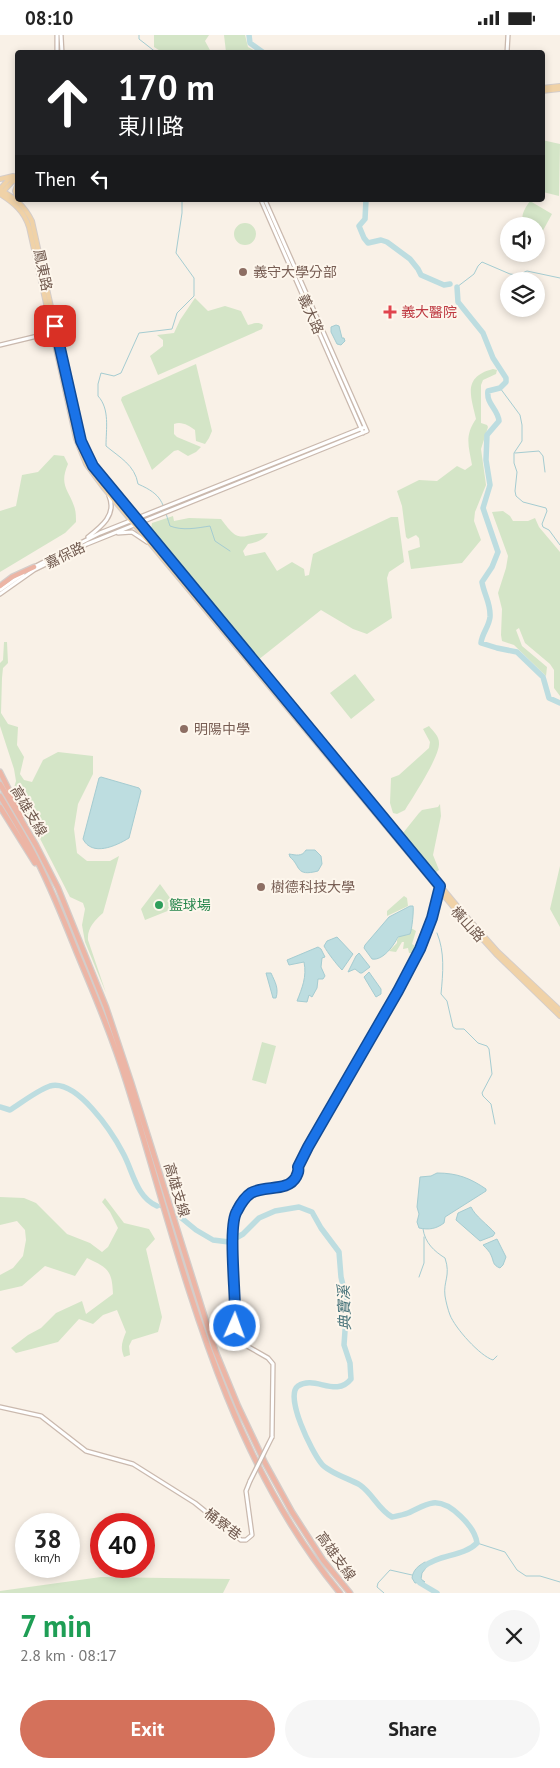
<!DOCTYPE html>
<meta charset="utf-8">
<style>
:root{--surface:#fff;--page:#f6f6f6;--text:#222;--muted:#767676;--accent:#d4715b}
body{margin:0;font-family:"PT Sans","Noto Sans TC",sans-serif;background:var(--page);color:var(--text);height:100vh;display:flex;flex-direction:column;font-size:19px;white-space:nowrap}
*{box-sizing:border-box;margin:0}
p{font-size:16px;color:var(--muted)}
.icon{flex:none;width:28px;height:28px;fill:none;stroke:currentColor;stroke-width:2;stroke-linecap:round;stroke-linejoin:round}
.map{position:relative;height:1558px;overflow:hidden}
.panel{display:flex;flex-direction:column;background:var(--surface);flex:1}
.panel>*{flex:none}
.top-card{position:absolute;left:15px;top:15px;width:530px;height:152px;border-radius:5px;box-shadow:0 2px 8px #0003;background:#202124;color:#fff;overflow:hidden}
.controls{position:absolute;left:500px;top:182px;display:grid;gap:10px}
.controls a{display:grid;place-items:center;width:45px;height:45px;border-radius:50%;background:var(--surface);box-shadow:0 2px 8px #0003;font-size:25px}
.speed{position:absolute;left:15px;top:1478px;display:flex;gap:10px;font-size:25px;font-weight:700;text-align:center}
.speed>*{display:grid;place-content:center;width:65px;height:65px;border-radius:50%;background:var(--surface);box-shadow:0 2px 8px #0003;line-height:1}
.speed small{font-size:12px;font-weight:400}
.speed .limit{border:8px solid #d22;background:#fff;color:#111}
.pin{position:absolute;display:grid;place-items:center;width:42px;height:42px;color:#fff;margin:-21px;border-radius:10px;box-shadow:0 2px 8px #0006}
.me{position:absolute;width:55px;margin:-28px;rotate:2deg;stroke-linejoin:round;filter:drop-shadow(0 0 4px #0008)}
.turn{display:flex;align-items:center;gap:18px;height:105px;padding:0 20px;font-size:22px}
.turn .icon{width:65px;height:65px;stroke-width:2.5}
.turn b{display:block;font-size:35px;line-height:42px}
.then{display:flex;align-items:center;height:48px;padding:0 20px;background:#0003;gap:10px;font-size:19px}
.round{display:grid;place-items:center;flex:none;width:52px;height:52px;border-radius:26px;background:var(--page)}
.summary{display:flex;align-items:center;justify-content:space-between;height:85px;padding:0 20px}
h1{font-size:30px;font-weight:600;line-height:38px;color:#1e9e55}
.action{display:flex;gap:10px;margin-top:auto;padding:10px 20px}
.action a{flex:1;height:58px;border-radius:30px;background:var(--accent);color:#fff;font-size:20px;font-weight:600;line-height:58px;text-align:center}
.action a+a{background:var(--page);color:var(--text)}
.status{display:flex;justify-content:space-between;align-items:center;height:35px;padding:0 25px;background:var(--surface);direction:ltr}
.status svg{height:14px;fill:currentColor}
.map>svg:first-child{display:block}
.green{fill:#d4e5c7}
.water{fill:#bddde0;stroke:#a5ccd1}
.lines{fill:none;stroke-linecap:round;stroke-linejoin:round}
.stream{stroke:#a5ccd1;stroke-width:1}
.river{stroke:#bddde0;stroke-width:5.5}
.minor-casing{stroke:#cab9ae;stroke-width:5.5}
.major-casing{stroke:#d4cdca;stroke-width:6}
.highway-casing{stroke:#d4cdca;stroke-width:7}
.minor{stroke:#fff;stroke-width:3}
.major{stroke:#f0d2a7;stroke-width:4}
.highway{stroke:#ecb5a5;stroke-width:4.5}
.minor-bridge-casing{stroke:#cab9ae;stroke-width:5.5;stroke-linecap:butt}
.minor-bridge{stroke:#fff;stroke-width:3}
.route-casing{stroke:#114b97;stroke-width:12}
.route{stroke:#1a73e8;stroke-width:9}
.education-dot{fill:#8d6e63;stroke:#fdf6ec;stroke-width:2}
.health-dot{fill:#e0444e;stroke:#fdf6ec;stroke-width:2}
.leisure-dot{fill:#2e9e5b;stroke:#fdf6ec;stroke-width:2}
.labels{text-anchor:middle;dominant-baseline:central;stroke-width:4;stroke-linejoin:round;paint-order:stroke}
.street-label{font-size:14px;fill:#70594e;stroke:#fdf6ec}
.education-label{font-size:14px;fill:#785e54;stroke:#fdf6ec;text-anchor:start}
.health-label{font-size:14px;fill:#be3a42;stroke:#fdf6ec;text-anchor:start}
.leisure-label{font-size:14px;fill:#27864d;stroke:#fdf6ec;text-anchor:start}
.water-label{font-size:15px;font-style:italic;fill:#47737a;stroke:#fdf6ec}
</style>
<div class="status"><b>08:10</b><svg viewBox="0 0 49 12"><path d="M0 12V9h3v3zM5 12V6h3v6zM10 12V3h3v9zM15 12V0h3v12zM26 1h20v11H26zM47 4h2v5h-2z"/></svg></div>
<div class="map">
<svg width="560" height="1558" viewBox="0 0 560 1558">
<rect width="100%" height="100%" fill="#f9f1e7"/>
<path class="green" d="M154 0H209L205 6 211 17H162L154 12Z
M224 0H245L248 12 257 17H226Z
M542 105 560 109 559 161 543 157Z
M530 166 552 179 540 201 536 199V191H524C520 180 524 175 530 166Z
M234 199a11 11 0 1 1 22 0a11 11 0 1 1-22 0Z
M195 263 208 276 225 271 241 276 248 290C253 289 258 286 263 290L262 294 158 340 150 321 163 311V305L157 300 174 298 180 285Z
M196 329 212 396 209 403 205 409 196 406 195 395C189 391 182 386 174 389V399L177 402 201 412 196 417 188 421 178 415 174 416 152 435 121 365 122 362Z
M493 334 497 335 496 339 483 345 481 350V388L487 390 488 392 481 414 486 450 475 477 474 486 481 505 462 528 411 534 408 516 420 512 419 503 416 500 408 504 406 502 402 471 397 456 419 445 437 446 457 431 465 435 472 430C469 412 464 401 476 384 471 361 462 342 493 334Z
M54 420 64 421 68 429C59 450 68 454 74 471 76 476 76 482 76 487L65 498 0 537V476L16 471 22 440 38 437Z
M503 476 510 481 513 486H528L535 483 539 492 560 517V661L554 653V635L550 629 525 608 519 593 516 595 522 611 547 632 546 641 514 610 502 606 501 600 502 574 498 558 506 533 508 521 492 477Z
M173 481 174 486 189 483 221 484C241 511 239 499 268 498 264 505 255 508 248 509L243 516 245 521 265 517 277 536 292 527 304 534 305 541 309 540 313 519 391 482H398L404 527 389 537 387 543 392 583 367 599 353 594 321 575 258 625 151 494 152 488Z
M4 607H7L8 628 3 633 2 643 1 678 8 689 18 692 17 710 24 722 20 739 24 745 32 747 43 725 58 717 93 721V739L78 769 74 794 77 818 87 826H110L119 821 103 878C95 885 87 893 88 905L106 958 85 907 82 890 85 874 83 868 70 862 14 753 16 746 14 734 0 691V628L3 625Z
M355 639 375 665 351 684 330 658Z
M429 691C433 696 439 701 439 708 440 721 413 762 405 775L397 779 393 778 390 768 391 743 399 740 429 713 430 707 423 694Z
M440 769 441 781 433 820 439 835 435 838 403 798 419 778 422 775 438 772Z
M560 831V892L550 874Z
M160 849 173 867 175 873 145 885 141 874Z
M404 861 407 863 408 871 387 881V876Z
M411 893 416 896 412 909 415 911 413 918H409L408 913 403 914 404 907H402L396 917 389 916 397 908V905L400 900H409Z
M262 1007 276 1011 266 1049 252 1045Z
M0 1162 24 1163 36 1168 67 1199 90 1208 102 1217 108 1212 118 1193 110 1177 102 1167 105 1163 124 1188 149 1194 155 1204 146 1214 162 1282 158 1297 132 1305 129 1311 130 1320 124 1322C120 1312 122 1307 126 1297L117 1275 103 1280 93 1289 79 1284 58 1307 16 1318 11 1313 28 1300 41 1293 56 1278 82 1266 86 1279 113 1259C112 1235 108 1233 87 1223L75 1241 45 1231 22 1251 0 1256V1240L13 1233 23 1221 26 1205 25 1195 17 1186 0 1190Z
M101 1542 230 1544 223 1558H0V1556Z"/>
<path class="water" d="M336 290 339 291 342 303H344L345 306 341 310 337 309 331 297V292Z
M101 742 139 753 141 756 129 803C116 811 92 822 83 804L99 743Z
M306 815H315L321 821 322 829 318 836C295 842 301 831 290 822L289 819C296 820 302 822 306 815Z
M410 871H413C414 874 412 895 410 899L398 902C394 910 383 926 372 924L364 913 365 910 389 882Z
M337 902 353 919 342 935C337 930 327 917 324 911L327 906Z
M318 912 321 914 325 922 322 923 321 932 325 941 323 944H318L317 953 312 962 309 960 307 967 297 966C302 953 307 942 304 927L289 930 287 925Z
M359 918 370 932 362 938H360L355 934 348 937 356 921Z
M369 937 381 954V959L376 962 364 942Z
M266 938H271C275 947 279 953 276 963H273Z
M437 1138C457 1138 470 1143 486 1154V1156L445 1182 444 1188C436 1194 429 1195 419 1193L417 1187 419 1179 417 1172 420 1142 431 1141Z
M471 1172C475 1181 488 1190 495 1198L493 1201 480 1206 456 1185 458 1178Z
M497 1204 506 1222 503 1230 500 1233C492 1230 494 1226 491 1220 490 1217 486 1213 483 1210Z
M425 1527 429 1529 422 1538 421 1544 425 1547 415 1548 412 1543C413 1535 418 1531 425 1527Z"/>
<g class="lines">
<path class="stream" d="M139 0V4L157 18
M182 165V178L176 218 194 243V261L177 278 172 294 139 298 121 338 114 341 101 338 98 349V361C110 374 106 394 106 411 119 422 135 430 138 449 163 460 162 467 170 491 183 496 197 493 210 491L215 506 230 516
M457 252 474 239 478 231 482 227 510 239 518 240 527 236 560 243
M500 353 520 380 522 390V406L514 418V428L517 437 515 456 516 461 523 467 546 473 547 476 542 489 543 492 549 495 560 510
M515 418 539 416 543 421 545 437
M437 898C445 917 443 938 441 959L447 966 453 992 456 994H464L478 1008 487 1011 489 1014 492 1039 482 1058 483 1061 491 1069 495 1089
M157 1171 162 1173
M423 1194C425 1208 434 1216 445 1223 451 1241 443 1246 445 1261 446 1267 448 1275 450 1280 455 1293 480 1321 493 1325L497 1321
M419 1242 424 1228V1202
M477 1508 505 1517 517 1535 526 1541H540L560 1547
M384 1558 377 1552 378 1548 390 1535 412 1540"/>
<path class="river" d="M249 0 250 8 264 18
M366 165 365 184 359 191 364 203 368 208 381 205 387 207 410 224 418 234 421 240 444 250 450 249
M457 252 458 267 483 298 493 323 506 343V347L500 353 488 356C486 369 498 374 499 386L487 400 486 425 490 450 483 473 498 517 492 532 482 547C484 560 491 568 490 582 489 592 482 598 481 608L497 613 517 617 543 642 549 663 560 668
M0 1072 10 1075C21 1068 38 1055 50 1051 77 1044 112 1097 123 1118 133 1136 136 1162 157 1171
M179 1181 196 1195 213 1205 229 1207 243 1199 259 1183 275 1176 299 1172 312 1177 321 1193 339 1217 341 1242 347 1267 344 1310 350 1328 351 1344C336 1363 315 1340 298 1351 284 1361 312 1417 321 1428 327 1437 350 1444 360 1450 373 1459 378 1474 392 1482 397 1481 403 1480 408 1478 416 1475 424 1469 433 1468 450 1466 475 1492 477 1508 463 1522 439 1519 423 1532
M417 1543 420 1548 437 1558"/>
<defs>
<path id="minor" d="M57 0V18
M61 0 62 18
M507 18 508 0
M261 165 363 398
M0 310 54 297
M118 498 132 497 147 507
M88 502C101 492 117 480 109 461
M32 533 100 498 365 392
M0 555 23 539
M0 559 34 535 87 509 367 396 265 165
M0 1372 41 1381 86 1416 133 1429 195 1468 241 1505H246L252 1500 246 1456 250 1446
M272 1402 273 1329 268 1323 247 1311 235 1295 236 1268 233 1215V1184L237 1176 251 1158 267 1153 288 1151 293 1147 299 1135 298 1132 309 1112C332 1072 355 1033 377 993 401 949 430 905 440 855"/>
<path id="major" d="M542 53 560 51
M542 56 560 54
M0 144 13 141
M18 148 15 156 18 164
M0 154 8 145 18 140
M0 155C15 163 24 170 32 186L81 407 93 431 458 872 498 917 560 975
M2 158 12 147 18 144
M0 159C14 168 24 176 29 192L76 404 86 429 103 452 455 874 496 919 560 981"/>
<path id="highway" d="M0 551 12 542 34 532
M0 737 22 781
M0 749 36 810 58 853 106 972 131 1047 215 1315 238 1371 265 1428 292 1477 323 1525 350 1558
M0 761C10 778 21 796 31 814 49 847 63 883 77 918 95 961 113 1004 127 1049 182 1224 220 1413 340 1558
M0 772 35 828"/>
</defs>
<use href="#minor" class="minor-casing"/>
<use href="#major" class="major-casing"/>
<use href="#highway" class="highway-casing"/>
<use href="#minor" class="minor"/>
<use href="#major" class="major"/>
<use href="#highway" class="highway"/>
<defs>
<path id="minor-bridge" d="M250 1446 272 1402"/>
</defs>
<use href="#minor-bridge" class="minor-bridge-casing"/>
<use href="#minor-bridge" class="minor-bridge"/>
</g>
<g class="lines">
<defs>
<path id="route" d="M55 291 81 406 93 431 440 851 432 883 420 914 398 956 308 1112 298 1132C299 1136 298 1138 296 1142 288 1157 265 1150 251 1158 245 1162 240 1170 237 1176 227 1191 237 1267 235 1291"/>
</defs>
<use href="#route" class="route-casing"/>
<use href="#route" class="route"/>
</g>
<g class="education-dot">
<circle cx="243" cy="237" r="5"/>
<circle cx="184" cy="694" r="5"/>
<circle cx="261" cy="852" r="5"/>
</g>
<path class="health-dot" d="M387.5 269.5h5v5h5v5h-5v5h-5v-5h-5v-5h5z"/>
<circle class="leisure-dot" cx="159" cy="870" r="5"/>
<g class="labels">
<g class="street-label">
<text transform="translate(43 235) rotate(78)">鳳東路</text>
<text transform="translate(311 279) rotate(66)">義大路</text>
<text transform="translate(65 520) rotate(-26)">嘉保路</text>
<text transform="translate(29 776) rotate(59)">高雄支線</text>
<text transform="translate(468 889) rotate(48)">橫山路</text>
<text transform="translate(177 1155) rotate(73)">高雄支線</text>
<text transform="translate(223 1489) rotate(37)">桶寮巷</text>
<text transform="translate(336 1521) rotate(54)">高雄支線</text>
</g>
<g class="education-label">
<text x="253" y="237">義守大學分部</text>
<text x="194" y="694">明陽中學</text>
<text x="271" y="852">樹德科技大學</text>
</g>
<g class="health-label">
<text x="401" y="277">義大醫院</text>
</g>
<g class="leisure-label">
<text x="169" y="870">籃球場</text>
</g>
<g class="water-label">
<text transform="translate(344 1273) rotate(-92)">典寶溪</text>
</g>
</g>
</svg>
<div class="controls">
<a><svg class="icon" aria-label="sound" viewBox="0 0 24 24"><path d="M4 9h4l5-4v14l-5-4H4zM17 9q2 3 0 6"/></svg></a>
<a><svg class="icon" aria-label="layers" viewBox="0 0 24 24"><path d="M12 4l9 5-9 5-9-5zM3 14l9 5 9-5"/></svg></a>
</div>
<div class="speed"><div>38<small>km/h</small></div><div class="limit">40</div></div>
<div class="pin" style="left:55px;top:291px;background:#d93025"><svg class="icon" aria-label="arrive" viewBox="0 0 24 24"><path d="M6 21V4h12l-3 4 3 4H6"/></svg></div>
<svg class="me" style="left:235px;top:1291px" viewBox="-20 -20 40 40"><circle r="17" fill="#1a73e8" stroke="#fff" stroke-width="3"/><path d="M0-11L8 9 0 5-8 9z" fill="#fff"/></svg>
<div class="top-card">
<div class="turn"><svg class="icon" aria-label="ahead" viewBox="0 0 24 24"><path d="M12 20V5M6 11l6-6 6 6"/></svg><div><b>170 m</b>東川路</div></div>
<div class="then">Then<svg class="icon" aria-label="left" viewBox="0 0 24 24"><path d="M17 20v-9H6M10 6l-5 5 5 5"/></svg></div>
</div>
</div>
<section class="panel">
<div class="summary"><div><h1>7 min</h1><p>2.8 km · 08:17</p></div><a class="round"><svg class="icon" aria-label="close" viewBox="0 0 24 24"><path d="M6 6l12 12M18 6L6 18"/></svg></a></div>
<div class="action"><a>Exit</a><a>Share</a></div>
</section>
